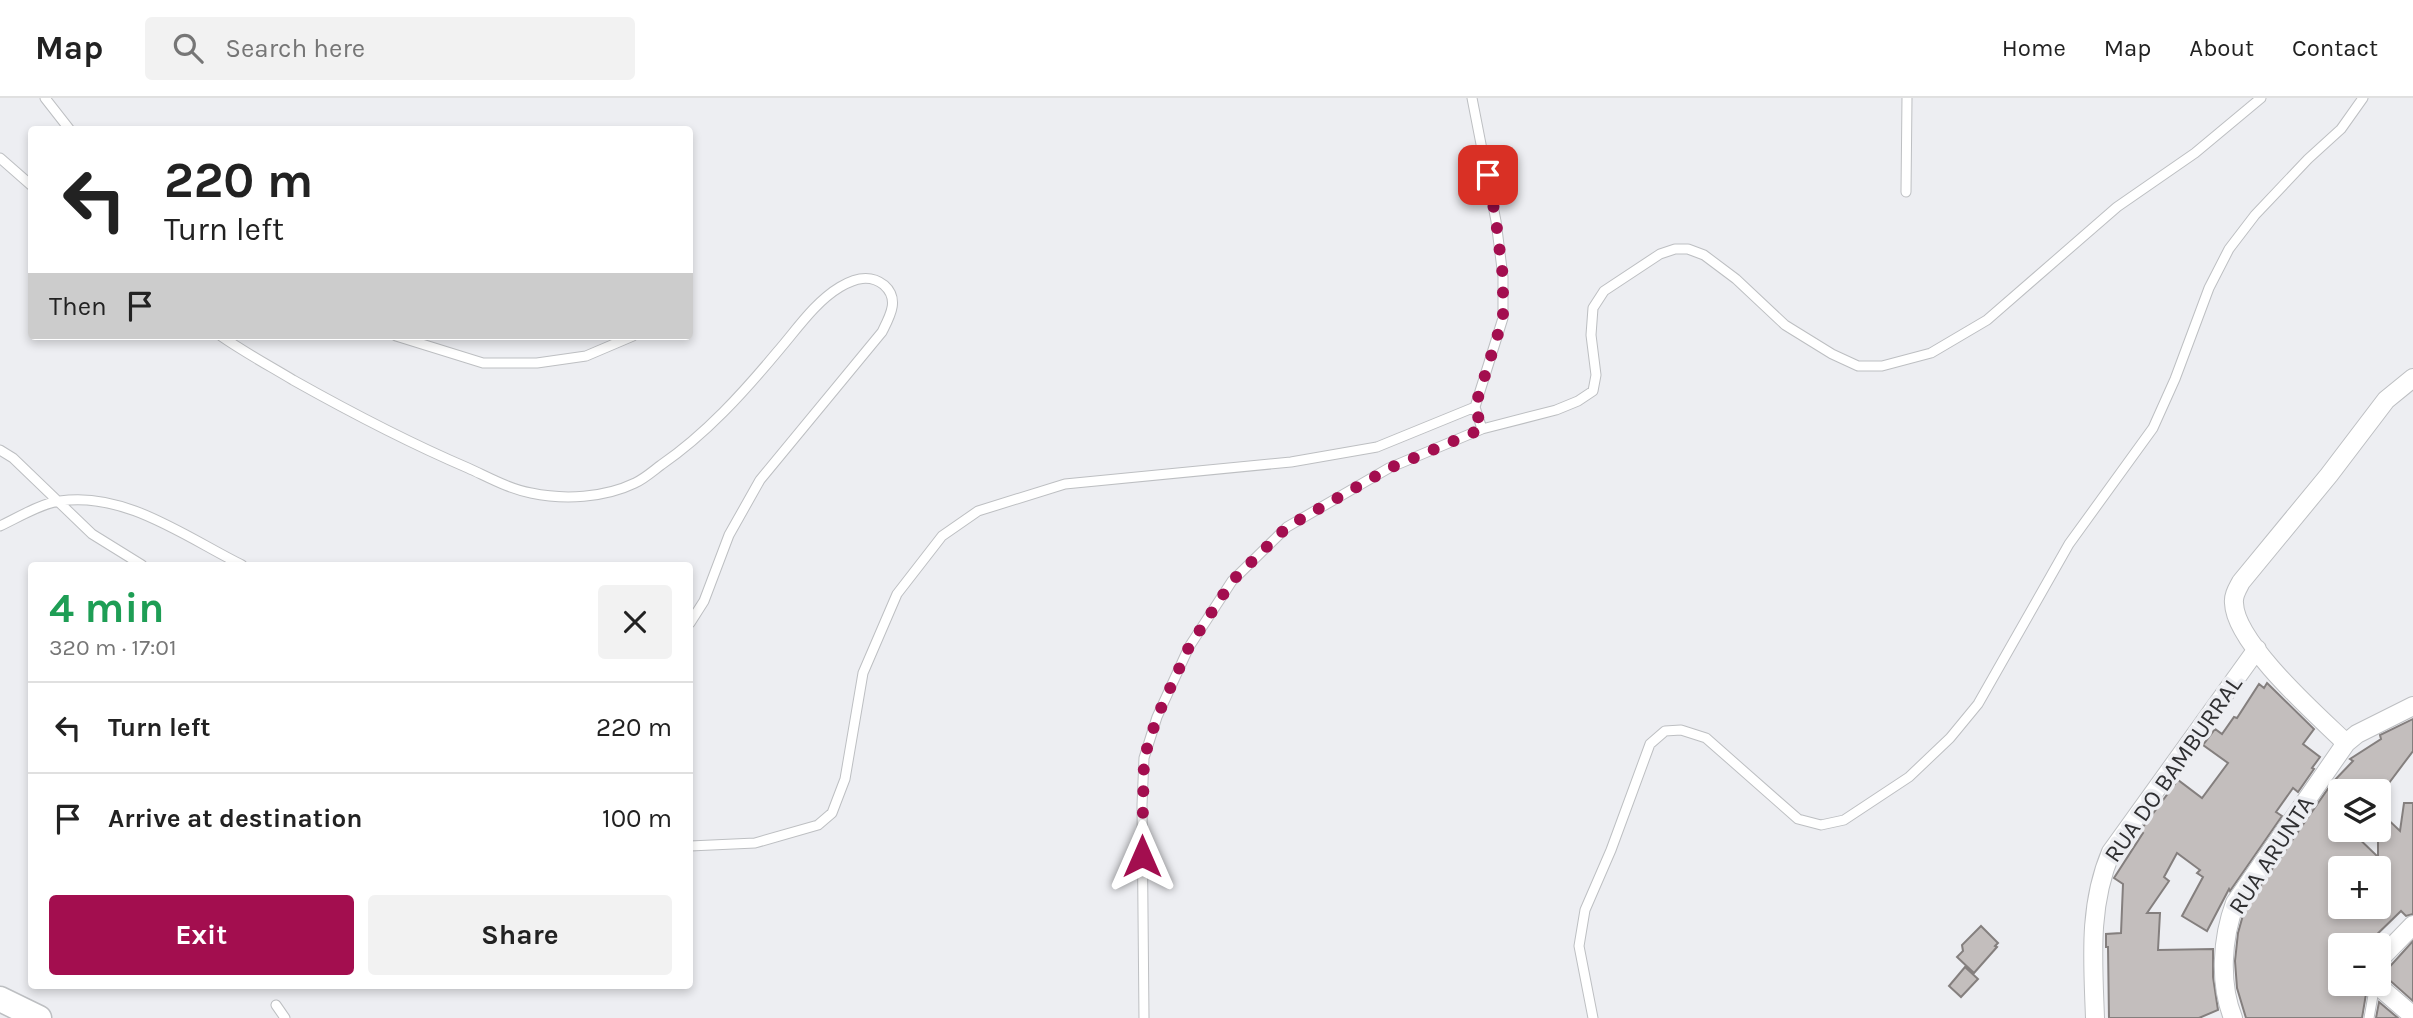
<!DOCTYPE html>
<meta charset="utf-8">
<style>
:root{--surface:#fff;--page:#f2f2f2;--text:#222;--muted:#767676;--line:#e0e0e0;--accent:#a30e4f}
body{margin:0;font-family:Karla,sans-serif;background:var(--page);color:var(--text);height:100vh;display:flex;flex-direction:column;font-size:26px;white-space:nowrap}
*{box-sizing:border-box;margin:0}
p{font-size:23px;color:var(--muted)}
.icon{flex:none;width:38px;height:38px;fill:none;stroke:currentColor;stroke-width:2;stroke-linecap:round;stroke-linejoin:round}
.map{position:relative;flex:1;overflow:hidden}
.drawer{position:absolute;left:28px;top:464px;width:665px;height:427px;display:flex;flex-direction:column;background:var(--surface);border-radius:7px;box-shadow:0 4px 10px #0003}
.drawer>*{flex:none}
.guide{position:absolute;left:28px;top:28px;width:665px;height:214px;border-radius:7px;box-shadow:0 4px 10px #0003;background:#fff;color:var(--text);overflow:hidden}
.tools{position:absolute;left:2328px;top:681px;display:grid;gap:14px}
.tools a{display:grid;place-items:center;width:63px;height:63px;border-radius:7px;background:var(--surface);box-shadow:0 4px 10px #0003;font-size:35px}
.pin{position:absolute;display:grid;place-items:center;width:60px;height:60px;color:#fff;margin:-30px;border-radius:14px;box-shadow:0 4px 10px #0006}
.me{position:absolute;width:77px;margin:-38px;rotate:0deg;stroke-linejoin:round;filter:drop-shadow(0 0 5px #0008)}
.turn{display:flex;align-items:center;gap:24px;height:147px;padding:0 21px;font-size:32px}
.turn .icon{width:91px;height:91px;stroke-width:2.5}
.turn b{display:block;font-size:49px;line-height:60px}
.then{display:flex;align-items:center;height:66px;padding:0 21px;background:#0003;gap:14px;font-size:26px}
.round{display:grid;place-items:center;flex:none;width:74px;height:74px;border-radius:7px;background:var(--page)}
.head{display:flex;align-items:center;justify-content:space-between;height:119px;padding:0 21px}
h1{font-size:42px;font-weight:700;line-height:52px;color:#1e9e55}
.button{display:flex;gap:14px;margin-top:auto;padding:14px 21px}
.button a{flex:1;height:80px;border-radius:7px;background:var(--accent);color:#fff;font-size:28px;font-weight:700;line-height:80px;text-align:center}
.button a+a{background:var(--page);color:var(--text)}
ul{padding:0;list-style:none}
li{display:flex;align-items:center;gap:21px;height:91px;padding:0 21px;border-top:2px solid var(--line)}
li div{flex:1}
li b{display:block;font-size:26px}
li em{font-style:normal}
header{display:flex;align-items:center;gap:42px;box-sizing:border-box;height:98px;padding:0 35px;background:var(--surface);border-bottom:2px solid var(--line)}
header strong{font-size:33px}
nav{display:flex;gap:38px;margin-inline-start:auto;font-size:24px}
.search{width:490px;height:63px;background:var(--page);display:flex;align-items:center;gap:18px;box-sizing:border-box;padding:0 24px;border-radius:7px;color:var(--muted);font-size:26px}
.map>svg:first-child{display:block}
.building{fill:#c3bebd;stroke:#847f7e;stroke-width:2;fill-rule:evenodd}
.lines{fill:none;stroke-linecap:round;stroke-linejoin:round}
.lane-casing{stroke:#bdbfc2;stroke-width:11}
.street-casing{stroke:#bdbfc2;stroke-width:20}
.secondary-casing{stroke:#bdbfc2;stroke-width:27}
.lane{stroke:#fff;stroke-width:9}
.street{stroke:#fff;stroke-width:18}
.secondary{stroke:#fff;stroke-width:24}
.route{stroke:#a30e4f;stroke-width:12;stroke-dasharray:0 21.6}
.labels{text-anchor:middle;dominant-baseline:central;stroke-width:7;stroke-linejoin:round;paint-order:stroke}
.street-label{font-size:24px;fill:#303032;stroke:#edeef2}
</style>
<header>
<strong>Map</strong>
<div class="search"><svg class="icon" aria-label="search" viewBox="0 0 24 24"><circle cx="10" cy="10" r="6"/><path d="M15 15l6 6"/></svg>Search here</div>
<nav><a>Home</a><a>Map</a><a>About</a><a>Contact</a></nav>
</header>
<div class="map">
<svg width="2413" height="920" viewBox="0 0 2413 920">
<rect width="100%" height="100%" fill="#edeef2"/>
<path class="building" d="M2267 585 2314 631 2303 646 2320 659 2312 670 2314 671 2298 694 2293 690 2276 714 2282 718 2230 793 2229 791 2207 833 2182 818 2203 779 2197 775 2200 772 2177 755 2164 779 2169 783 2147 815H2160L2158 852 2213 851V879L2218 912 2199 920H2109L2108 849H2106V836L2121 835 2123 786 2114 780 2143 735 2140 733 2178 682 2202 700 2228 665 2203 647 2215 631 2222 636 2234 619 2237 620 2259 586 2264 590Z
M2413 621V653L2383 693H2340V732H2350L2378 759V712L2400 733 2404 705H2413V816L2406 818 2401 813 2366 847H2340V886H2345L2344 894 2366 896 2362 920H2246L2237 890 2235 863 2238 835 2245 810 2332 685 2353 663 2350 661 2381 641 2380 637ZM2340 770H2378V808H2340Z
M1981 828 1998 845 1995 848 1997 849 1974 875 1957 859 1963 853 1962 847Z
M2413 843V903L2386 879 2384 875Z
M1965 869 1978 881 1961 899 1949 888Z
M2379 904 2398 920H2376Z"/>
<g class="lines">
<defs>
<path id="lane" d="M45 0 70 32
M1472 0 1496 123 1503 179V220L1475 309 1482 331
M0 60 32 88
M1906 94 1907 0
M221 238C244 254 268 267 293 282 350 314 407 344 468 370 488 379 509 391 531 395 564 402 604 400 635 385 644 381 653 373 661 367 706 336 743 295 778 253 797 231 815 204 840 189 855 180 870 176 884 187 900 201 890 218 882 234L760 382 729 437 704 503 690 525
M396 238 483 265H537L586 258 633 238
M0 352 13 360 92 436 142 467
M0 428C17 420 42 405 60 403 125 393 187 440 242 467
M690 748 755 745 818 727 832 715 845 681 863 575 897 496 942 438 978 413 1065 386 1291 364 1377 349 1475 309
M276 907 285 920
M1144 920 1142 707 1144 660 1157 619 1189 549 1232 483 1287 429 1389 370 1482 331 1556 312 1578 303 1593 293 1596 277 1591 237 1593 210 1604 193 1660 156 1675 151H1688L1704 157 1736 181 1785 227 1832 256 1858 268H1882L1931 255 1987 222 2117 109 2195 55 2261 0
M1593 920 1579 848 1585 812 1611 752 1650 646 1665 633 1681 632 1706 640 1798 721 1821 727 1844 722 1909 679 1950 640 1978 606 2069 446 2153 330 2175 281 2209 190 2229 151 2255 117 2308 61 2341 31 2363 0
M2369 920 2375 886"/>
<path id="street" d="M2413 280 2386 302 2329 377 2241 484C2238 490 2233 497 2234 505 2235 545 2317 617 2346 645L2357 636 2413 608
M2378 863 2413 827
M2376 886 2413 918
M2095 920C2093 863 2088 808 2111 754L2257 551
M2233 920C2219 885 2222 840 2235 805L2346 645"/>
<path id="secondary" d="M0 901 39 920"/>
</defs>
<use href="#lane" class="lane-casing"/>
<use href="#street" class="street-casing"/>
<use href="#secondary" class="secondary-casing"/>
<use href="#lane" class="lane"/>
<use href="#street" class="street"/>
<use href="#secondary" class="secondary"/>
</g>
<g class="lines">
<path class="route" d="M1142 758 1144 660 1157 619 1189 549 1232 483 1287 429 1390 370 1482 331 1475 309 1503 220V179L1496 123 1488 77"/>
</g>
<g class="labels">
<g class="street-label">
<text transform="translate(2173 671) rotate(-55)">RUA DO BAMBURRAL</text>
<text transform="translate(2271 757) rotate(-57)">RUA ARUNTA</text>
</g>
</g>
</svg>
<div class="tools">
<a><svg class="icon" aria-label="layers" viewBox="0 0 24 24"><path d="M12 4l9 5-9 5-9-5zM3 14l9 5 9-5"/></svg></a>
<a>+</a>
<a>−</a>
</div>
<div class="pin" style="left:1488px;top:77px;background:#d93025"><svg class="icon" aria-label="arrive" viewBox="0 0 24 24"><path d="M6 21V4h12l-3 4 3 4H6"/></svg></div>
<svg class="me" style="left:1142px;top:758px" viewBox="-20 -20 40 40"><path d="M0-17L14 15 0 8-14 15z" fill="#a30e4f" stroke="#fff" stroke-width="4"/></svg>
<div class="guide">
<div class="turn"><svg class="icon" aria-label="left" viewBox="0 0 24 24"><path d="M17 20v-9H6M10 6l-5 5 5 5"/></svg><div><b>220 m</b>Turn left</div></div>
<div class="then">Then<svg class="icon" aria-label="arrive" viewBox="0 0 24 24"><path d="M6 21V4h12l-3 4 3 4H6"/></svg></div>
</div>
<section class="drawer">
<div class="head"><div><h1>4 min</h1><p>320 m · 17:01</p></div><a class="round"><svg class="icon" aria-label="close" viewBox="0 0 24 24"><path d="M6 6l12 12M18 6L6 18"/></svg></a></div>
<ul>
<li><svg class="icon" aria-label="left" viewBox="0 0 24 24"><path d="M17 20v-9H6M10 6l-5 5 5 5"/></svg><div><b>Turn left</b></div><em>220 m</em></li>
<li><svg class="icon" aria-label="arrive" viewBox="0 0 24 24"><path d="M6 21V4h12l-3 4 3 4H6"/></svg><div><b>Arrive at destination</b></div><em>100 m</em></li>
</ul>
<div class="button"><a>Exit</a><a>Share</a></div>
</section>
</div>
